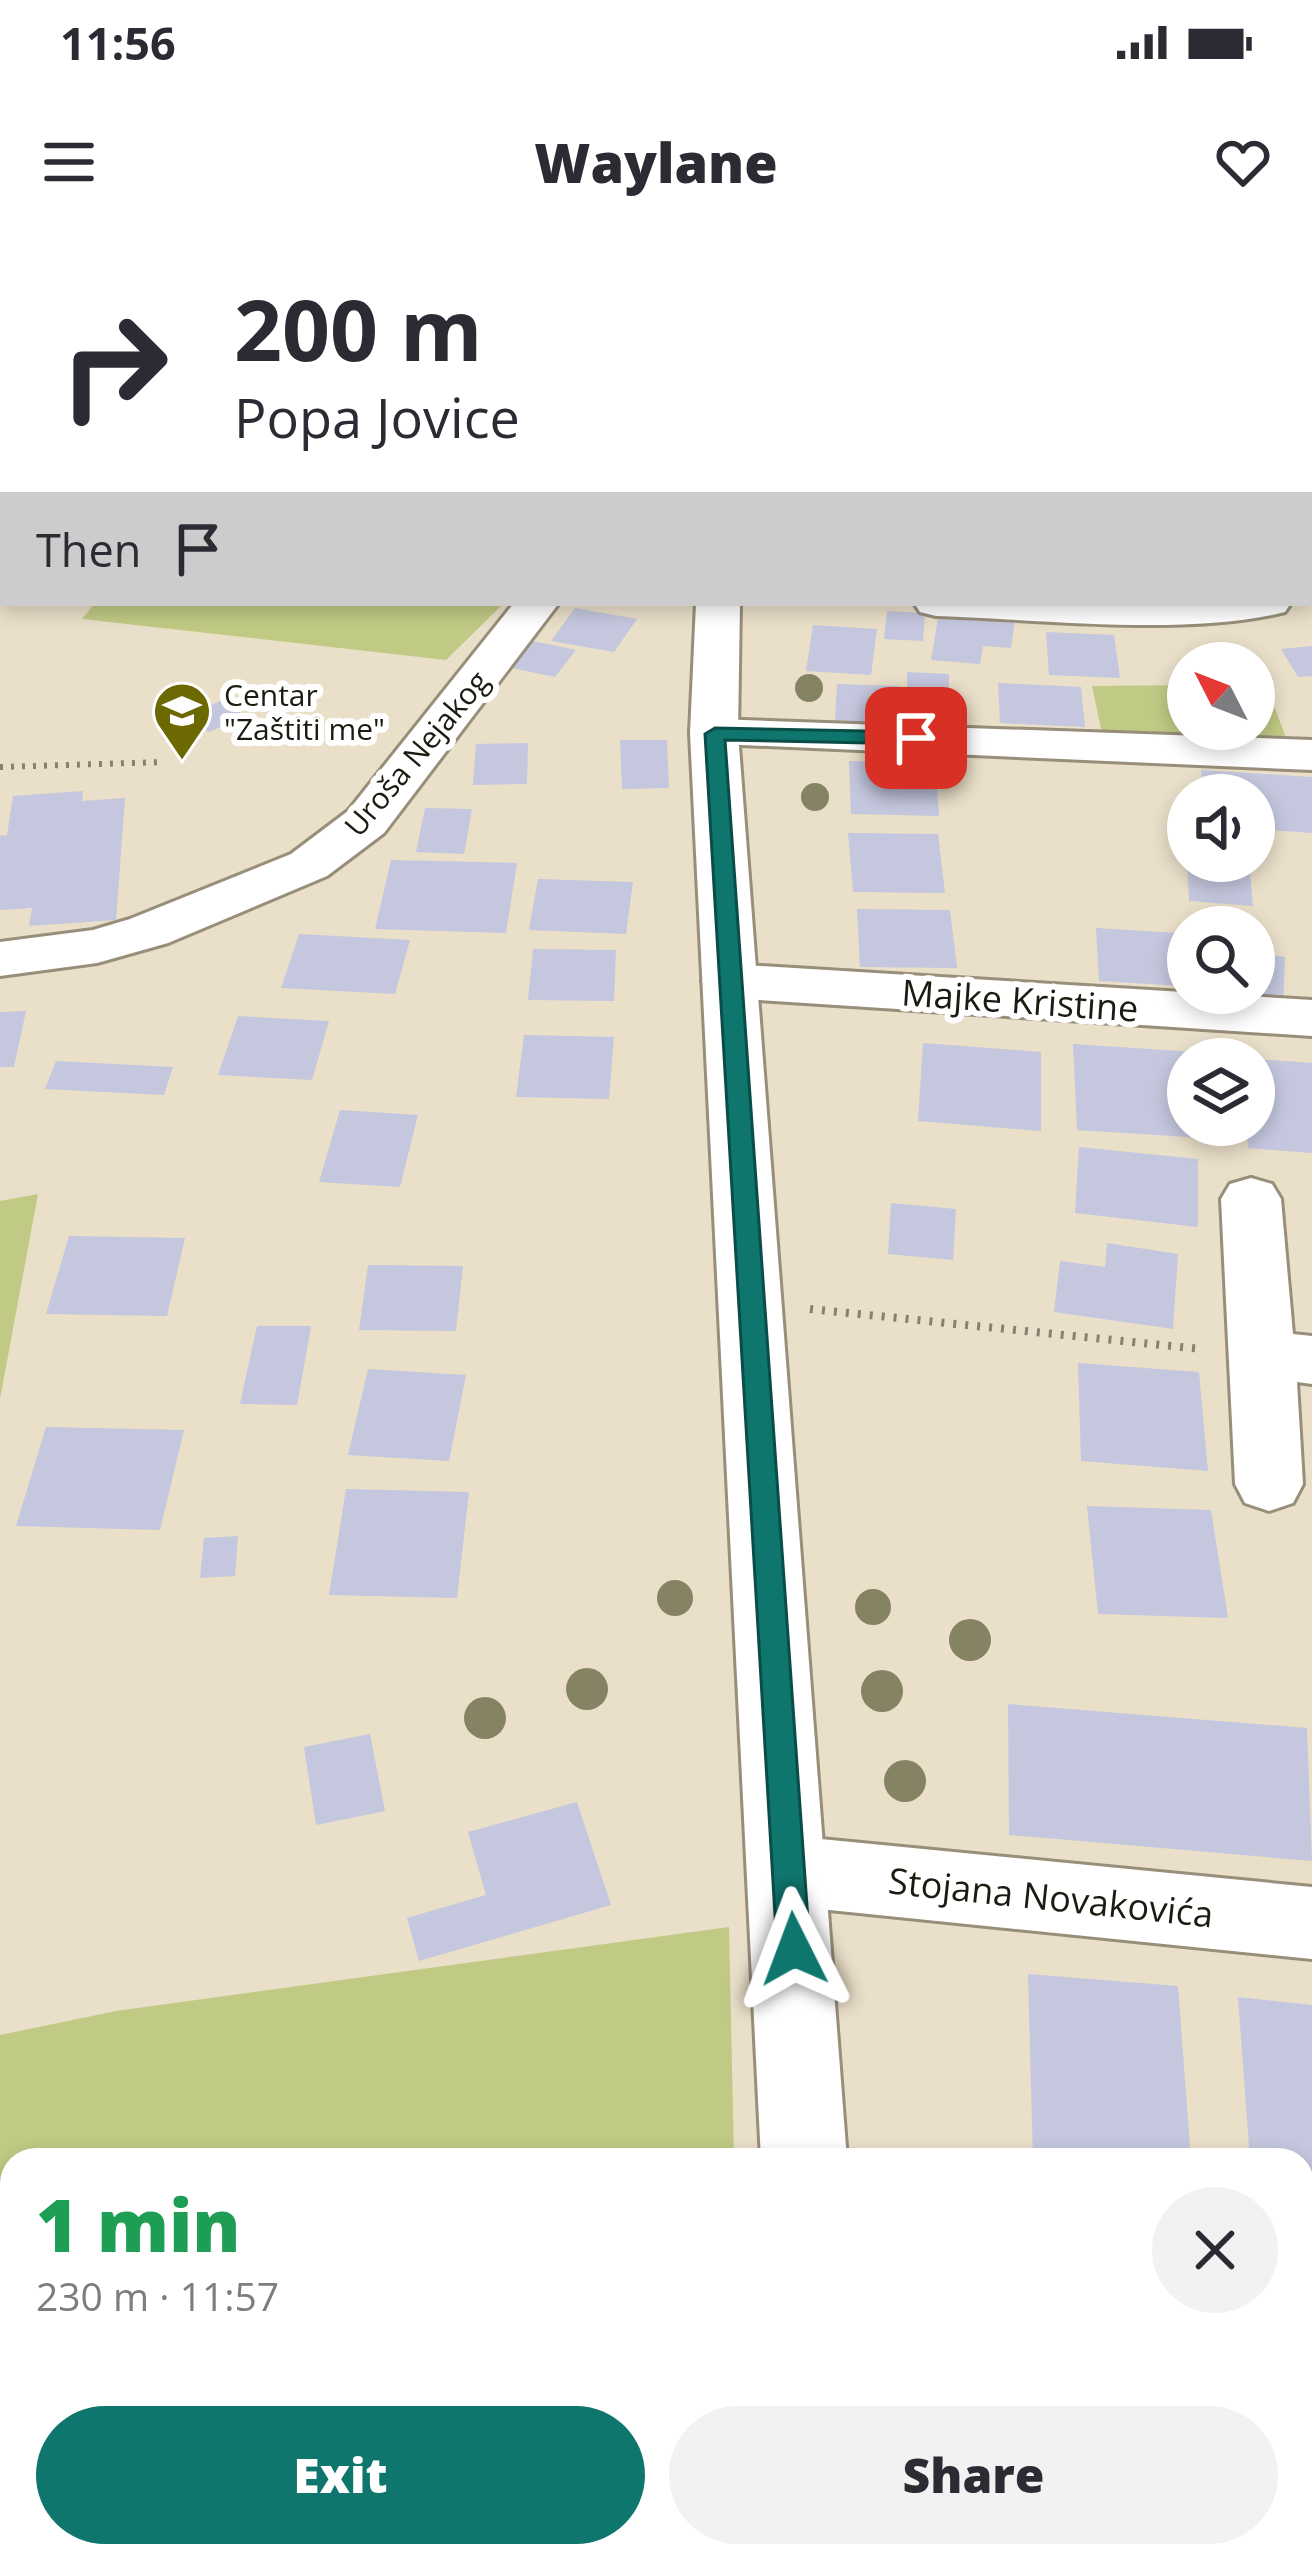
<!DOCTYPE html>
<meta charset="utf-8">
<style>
:root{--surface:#fff;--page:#f2f2f3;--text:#2b2b33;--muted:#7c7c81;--accent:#0f766e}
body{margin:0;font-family:"Open Sans",sans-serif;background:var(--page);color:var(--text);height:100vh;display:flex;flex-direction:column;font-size:45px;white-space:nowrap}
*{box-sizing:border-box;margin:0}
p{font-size:39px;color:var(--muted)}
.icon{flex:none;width:66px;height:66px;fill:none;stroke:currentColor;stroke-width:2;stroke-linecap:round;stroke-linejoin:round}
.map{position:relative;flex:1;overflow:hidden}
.side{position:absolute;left:0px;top:1908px;width:1314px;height:420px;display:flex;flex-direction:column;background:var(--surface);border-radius:36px 36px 0 0;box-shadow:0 6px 18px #0003}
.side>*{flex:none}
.guide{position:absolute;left:0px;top:0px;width:1314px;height:366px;box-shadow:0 6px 18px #0003;background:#fff;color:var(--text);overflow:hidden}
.needle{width:78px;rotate:312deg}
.controls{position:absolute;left:1167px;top:402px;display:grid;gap:24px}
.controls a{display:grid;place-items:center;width:108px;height:108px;border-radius:50%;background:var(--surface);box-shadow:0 6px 18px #0003;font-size:60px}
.pin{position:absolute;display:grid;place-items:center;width:102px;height:102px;color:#fff;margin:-51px;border-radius:24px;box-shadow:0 6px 18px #0006}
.me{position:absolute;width:132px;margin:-66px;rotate:357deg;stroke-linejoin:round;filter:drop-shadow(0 0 9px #0008)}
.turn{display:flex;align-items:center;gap:42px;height:252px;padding:0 36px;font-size:54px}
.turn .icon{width:156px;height:156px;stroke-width:2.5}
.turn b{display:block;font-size:84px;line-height:102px}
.then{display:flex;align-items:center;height:114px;padding:0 36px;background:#0003;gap:24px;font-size:45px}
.round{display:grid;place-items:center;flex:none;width:126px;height:126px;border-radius:63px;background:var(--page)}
.summary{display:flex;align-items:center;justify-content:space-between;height:204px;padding:0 36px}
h1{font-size:72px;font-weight:800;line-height:90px;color:#1e9e55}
.primary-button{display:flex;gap:24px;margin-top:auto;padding:24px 36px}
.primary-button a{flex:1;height:138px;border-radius:72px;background:var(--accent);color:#fff;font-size:48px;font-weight:800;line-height:138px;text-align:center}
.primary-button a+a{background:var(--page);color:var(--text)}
.status{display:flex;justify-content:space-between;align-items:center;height:84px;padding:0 60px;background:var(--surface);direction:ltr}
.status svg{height:33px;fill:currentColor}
header{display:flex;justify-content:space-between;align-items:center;height:156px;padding:0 36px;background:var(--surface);font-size:54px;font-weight:800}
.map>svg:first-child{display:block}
.green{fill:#c0ca84}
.building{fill:#c4c7de}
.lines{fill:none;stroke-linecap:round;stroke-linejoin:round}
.minor-casing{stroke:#988e79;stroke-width:6}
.major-casing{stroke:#988e79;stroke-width:6}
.path-far1{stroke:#888171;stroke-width:6;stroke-dasharray:3 8;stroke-linecap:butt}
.path{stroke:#888171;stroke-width:8;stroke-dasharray:3 9;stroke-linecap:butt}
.minor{fill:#fff;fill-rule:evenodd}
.major{fill:#fff;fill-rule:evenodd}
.tree{fill:#858363}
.route{fill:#0f766e;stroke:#0a4d48;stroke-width:3}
.labels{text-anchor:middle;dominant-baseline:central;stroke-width:12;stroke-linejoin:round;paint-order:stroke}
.far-poi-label{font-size:30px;fill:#1d1a11;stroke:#fff;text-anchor:start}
.far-street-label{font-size:30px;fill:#1d1a11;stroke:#fff}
.street-label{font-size:36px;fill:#1d1a11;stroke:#fff}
</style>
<div class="status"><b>11:56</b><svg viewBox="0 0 49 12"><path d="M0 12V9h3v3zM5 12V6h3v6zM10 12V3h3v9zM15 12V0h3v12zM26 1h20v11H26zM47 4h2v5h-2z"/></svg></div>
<header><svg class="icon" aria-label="menu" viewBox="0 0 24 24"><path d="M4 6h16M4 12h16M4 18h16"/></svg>Waylane<svg class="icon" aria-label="heart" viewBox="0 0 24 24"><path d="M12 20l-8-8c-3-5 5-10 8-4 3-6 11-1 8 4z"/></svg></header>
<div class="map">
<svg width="1312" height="2328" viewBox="0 0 1312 2328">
<rect width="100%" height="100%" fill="#eadfc9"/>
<path class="green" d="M95 363H504L446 420 82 379Z
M1188 445V489H1254V445H1266L1290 508 1103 498 1092 446Z
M38 954 0 1159V961Z
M729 1687 734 1920H12V2316H718L717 2328H0V1795L116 1771Z"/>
<path class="building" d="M575 368 637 379 614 412 551 401Z
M887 371 925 373 923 401 884 399Z
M939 372 1015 379 1011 408 983 406 980 424 931 420Z
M813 385 877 389 871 435 806 431Z
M1046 392 1114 395 1120 438 1049 435Z
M533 401 576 410 555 437 512 428Z
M1312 406V436L1298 437 1281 409Z
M907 432 949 434V455L907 454Z
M998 443 1081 447 1085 487 1000 483Z
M837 444 900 446V484L835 481Z
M222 460 245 476 209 492 186 477Z
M920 470 953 471V491L920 490Z
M620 500H667L669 548 622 549Z
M528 503 527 544 473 545 476 504Z
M849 521 935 523 939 576 851 574Z
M1201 530 1312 537V593L1254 589V555H1203Z
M83 551 82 561 125 558 116 680 29 686 32 668 0 670V596L7 595 13 556Z
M425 568 472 569 464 614 416 612Z
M848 593 938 594 945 653 853 652Z
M391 620 517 623 506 693 375 689Z
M1187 621H1249L1253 666 1189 661Z
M538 639 633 642 626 694 529 690Z
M857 669 950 670 957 728 860 727Z
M1096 688 1178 693 1183 746 1099 741Z
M299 694 410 700 395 754 281 748Z
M533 709 616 710 614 761 528 760Z
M1254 713 1285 717 1283 766 1202 756 1254 753Z
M26 771 14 827H0V772Z
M238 776 329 781 312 840 218 835Z
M524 795 614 797 609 859 516 857Z
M923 803 1041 812V891L918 881Z
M1073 804 1211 813V819H1188V885H1217L1219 899 1077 890Z
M1254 819 1312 823V913L1248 908 1246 885H1254Z
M56 821 173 827 164 855 45 849Z
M340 870 418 875 400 947 319 942Z
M1079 907 1198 919V987L1075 973Z
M891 963 956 969 953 1020 888 1014Z
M69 996 185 998 167 1076 46 1074Z
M1107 1003 1178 1014 1173 1089 1054 1072 1060 1021 1105 1027Z
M368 1025 463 1026 456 1091 359 1090Z
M257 1086H311L297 1165 240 1164Z
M1078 1123 1199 1132 1208 1231 1081 1221Z
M368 1129 466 1135 449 1221 348 1215Z
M46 1187 184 1190 160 1290 16 1286Z
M346 1249 469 1252 457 1358 329 1355Z
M1087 1266 1211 1270 1228 1378 1098 1374Z
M238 1296 235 1336 200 1338 204 1298Z
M1008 1464 1307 1488 1312 1621 1009 1595Z
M370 1494 385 1571 316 1585 304 1507Z
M577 1562 611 1665 419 1721 407 1678 486 1655 468 1592Z
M1028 1734 1178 1746 1191 1920H1033Z
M1238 1757 1312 1765V1946L1302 1945V1920H1250Z"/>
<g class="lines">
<defs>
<path id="minor" d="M148 0H187L190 3H151Z
M728 0H802L725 3Z
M1066 0H1102L1105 3H1069Z
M514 363H559L384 593 327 636 168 703 97 723 0 736V702L93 690 130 679 291 614 348 571Z
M914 363H1291L1285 372C1187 397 1039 379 936 376L920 372Z
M714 479 1312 500V530L697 503 690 493 697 483Z
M729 724 1312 760V796L729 758 710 753 702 741 710 729Z
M1251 938 1272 944 1281 959 1293 1094 1312 1096V1144L1297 1142 1303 1244 1293 1263 1269 1271 1245 1263 1235 1244 1221 959 1230 944Z
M790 1596 1312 1647V1719L790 1666 762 1656 751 1631 762 1606Z"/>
<path id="major" d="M599 0H635L636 3H600Z
M696 363H740L738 493 847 1920H761L690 493Z
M752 2316H848L846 2328H750Z"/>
</defs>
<use href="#minor" class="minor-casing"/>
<use href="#major" class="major-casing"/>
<path class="path-far1" d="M0 527 164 522"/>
<path class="path" d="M810 1069 1201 1109"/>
<use href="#minor" class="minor"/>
<use href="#major" class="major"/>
</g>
<g class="tree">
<circle cx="809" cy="448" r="14"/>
<circle cx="815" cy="557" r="14"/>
<circle cx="675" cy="1358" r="18"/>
<circle cx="873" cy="1367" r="18"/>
<circle cx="970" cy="1400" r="21"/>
<circle cx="587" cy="1449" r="21"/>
<circle cx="882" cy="1451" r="21"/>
<circle cx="485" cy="1478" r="21"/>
<circle cx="905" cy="1541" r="21"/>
</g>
<path class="route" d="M715 488 916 492 926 498 916 504 725 500 810 1709 805 1720 794 1724 782 1720 777 1709 705 494Z"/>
<defs>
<symbol id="school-pin" viewBox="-11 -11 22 30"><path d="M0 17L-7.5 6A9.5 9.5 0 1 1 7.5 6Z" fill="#6c6903" stroke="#fff"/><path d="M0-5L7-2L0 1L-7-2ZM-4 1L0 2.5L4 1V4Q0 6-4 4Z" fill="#fff"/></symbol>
</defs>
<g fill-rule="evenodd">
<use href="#school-pin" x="149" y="438" width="66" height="90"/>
</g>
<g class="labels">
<g class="far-poi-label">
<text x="224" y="454">Centar<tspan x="224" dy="34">"Zaštiti me"</tspan></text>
</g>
<g class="far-street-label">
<text transform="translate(416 513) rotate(-50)">Uroša Nejakog</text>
</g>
<g class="street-label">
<text transform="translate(1020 760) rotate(4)">Majke Kristine</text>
<text transform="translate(1051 1657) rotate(6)">Stojana Novakovića</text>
</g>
</g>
</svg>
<div class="controls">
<a><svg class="needle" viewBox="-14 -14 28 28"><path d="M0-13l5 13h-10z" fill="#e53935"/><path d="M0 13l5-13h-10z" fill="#7c7c81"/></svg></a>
<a><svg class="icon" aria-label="sound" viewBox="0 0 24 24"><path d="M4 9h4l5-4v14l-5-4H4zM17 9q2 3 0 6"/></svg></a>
<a><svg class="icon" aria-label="search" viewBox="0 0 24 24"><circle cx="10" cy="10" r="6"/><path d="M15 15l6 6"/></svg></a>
<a><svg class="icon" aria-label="layers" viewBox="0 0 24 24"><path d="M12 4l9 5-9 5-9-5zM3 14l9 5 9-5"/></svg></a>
</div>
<div class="pin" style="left:916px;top:498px;background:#d93025"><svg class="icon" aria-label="arrive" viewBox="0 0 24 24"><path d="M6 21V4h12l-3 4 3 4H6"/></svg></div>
<svg class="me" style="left:794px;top:1709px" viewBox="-20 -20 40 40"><path d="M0-17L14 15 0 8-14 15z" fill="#0f766e" stroke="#fff" stroke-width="4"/></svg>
<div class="guide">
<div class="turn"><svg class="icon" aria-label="right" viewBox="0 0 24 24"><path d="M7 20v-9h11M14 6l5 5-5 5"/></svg><div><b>200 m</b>Popa Jovice</div></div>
<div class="then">Then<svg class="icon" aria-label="arrive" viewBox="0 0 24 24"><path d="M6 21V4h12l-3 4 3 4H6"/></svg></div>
</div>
<section class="side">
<div class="summary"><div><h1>1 min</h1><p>230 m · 11:57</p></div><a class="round"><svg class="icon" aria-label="close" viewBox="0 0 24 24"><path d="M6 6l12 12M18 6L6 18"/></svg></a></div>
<div class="primary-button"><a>Exit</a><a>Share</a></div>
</section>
</div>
